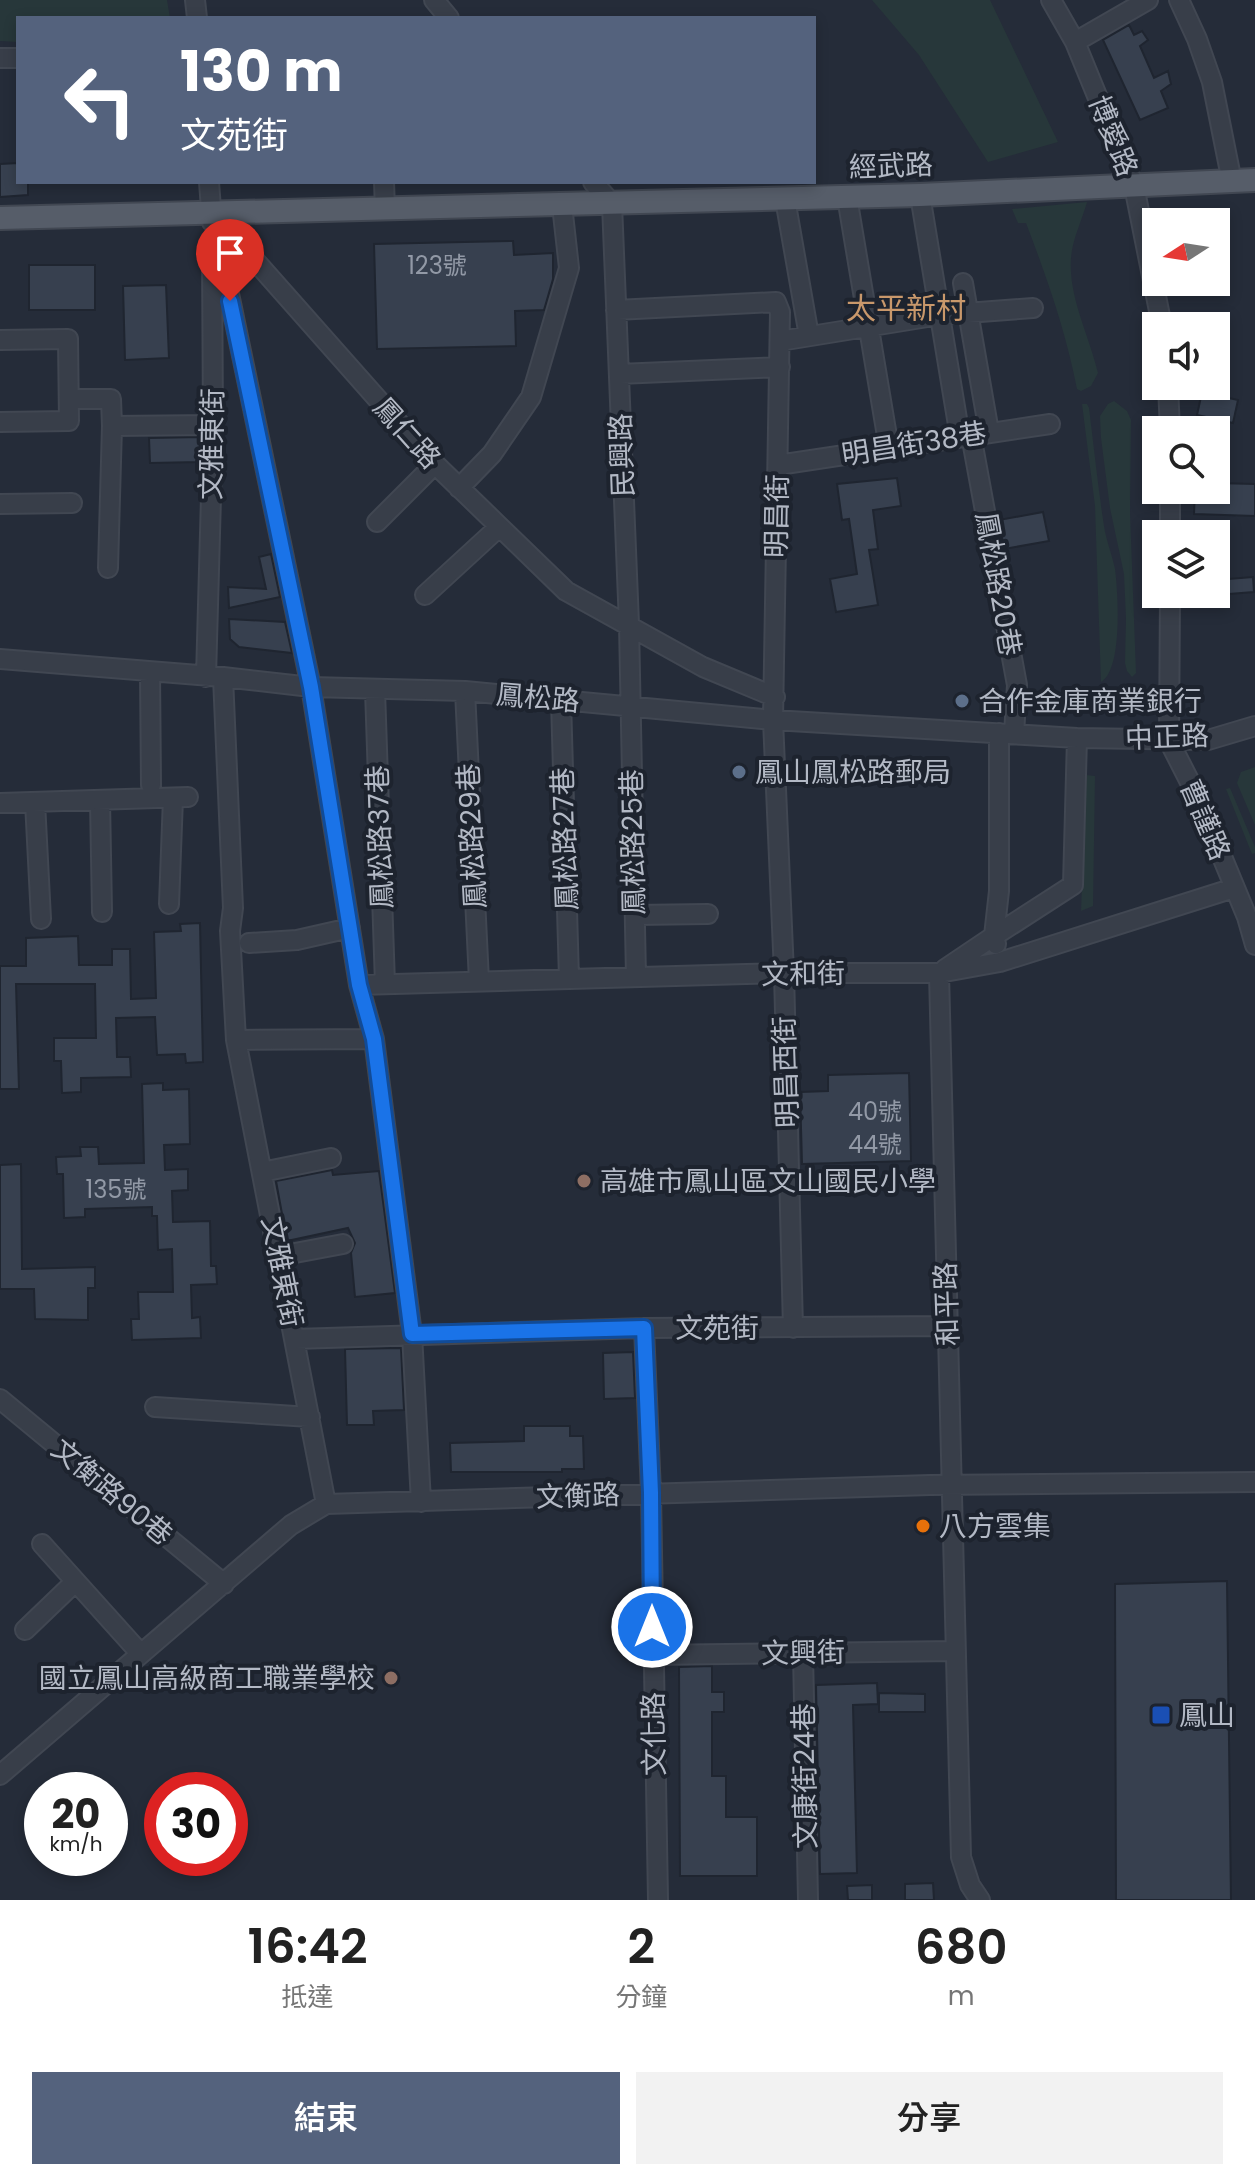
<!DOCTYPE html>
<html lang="zh-TW">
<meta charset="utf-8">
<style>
:root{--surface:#fff;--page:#f2f2f2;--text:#222;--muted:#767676;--accent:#54627d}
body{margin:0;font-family:Poppins,"Noto Sans TC",sans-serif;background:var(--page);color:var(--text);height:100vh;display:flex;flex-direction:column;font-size:30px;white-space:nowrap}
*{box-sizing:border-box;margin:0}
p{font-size:26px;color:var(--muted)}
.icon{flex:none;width:44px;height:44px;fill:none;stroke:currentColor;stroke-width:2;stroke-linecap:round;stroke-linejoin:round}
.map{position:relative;height:1900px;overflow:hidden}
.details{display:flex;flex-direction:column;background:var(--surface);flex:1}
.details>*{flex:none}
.hud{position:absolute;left:16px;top:16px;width:800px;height:168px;border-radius:0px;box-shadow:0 4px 12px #0003;background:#54627d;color:#fff;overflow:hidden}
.needle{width:52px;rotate:258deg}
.controls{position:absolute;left:1142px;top:208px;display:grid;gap:16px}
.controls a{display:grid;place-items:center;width:88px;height:88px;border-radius:0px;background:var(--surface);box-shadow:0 4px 12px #0003;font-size:40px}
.speed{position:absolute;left:24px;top:1772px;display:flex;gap:16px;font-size:40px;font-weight:700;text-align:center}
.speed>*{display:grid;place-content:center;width:104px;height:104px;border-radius:50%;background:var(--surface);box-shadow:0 4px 12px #0003;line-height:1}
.speed small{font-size:20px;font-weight:400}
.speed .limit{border:12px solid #d22;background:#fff;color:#111}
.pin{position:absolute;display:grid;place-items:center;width:68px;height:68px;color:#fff;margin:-82px -34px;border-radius:50% 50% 50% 0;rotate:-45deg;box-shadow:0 0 8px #0007}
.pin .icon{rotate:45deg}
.me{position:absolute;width:88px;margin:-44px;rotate:0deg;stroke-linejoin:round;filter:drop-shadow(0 0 6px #0008)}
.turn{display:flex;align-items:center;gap:28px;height:168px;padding:0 32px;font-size:36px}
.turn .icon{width:104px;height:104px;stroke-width:2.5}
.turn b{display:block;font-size:56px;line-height:68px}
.eta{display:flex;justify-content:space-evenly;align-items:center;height:136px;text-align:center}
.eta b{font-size:48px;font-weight:600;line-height:56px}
.primary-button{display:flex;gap:16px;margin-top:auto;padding:16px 32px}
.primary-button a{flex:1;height:92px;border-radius:0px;background:var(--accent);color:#fff;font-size:32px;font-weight:600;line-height:92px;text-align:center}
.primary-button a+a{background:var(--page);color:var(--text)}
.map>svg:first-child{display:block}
.green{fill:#27373a}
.building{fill:#37404f;stroke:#1f2530;stroke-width:2}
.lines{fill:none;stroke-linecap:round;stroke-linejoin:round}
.minor-casing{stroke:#414752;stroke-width:22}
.major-casing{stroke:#414752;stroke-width:26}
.minor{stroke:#383e49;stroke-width:18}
.major{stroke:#565d69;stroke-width:22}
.route-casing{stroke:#114b97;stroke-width:20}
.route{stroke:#1a73e8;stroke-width:14}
.service-dot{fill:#5c6f8a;stroke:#1d232e;stroke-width:3}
.education-dot{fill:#8d6e63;stroke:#1d232e;stroke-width:3}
.food-dot{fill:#e8710a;stroke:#1d232e;stroke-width:3}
.transit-dot{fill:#1a4fb4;stroke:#1d232e;stroke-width:3}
.labels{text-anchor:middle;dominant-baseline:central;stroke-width:8;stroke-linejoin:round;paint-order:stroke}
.number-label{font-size:24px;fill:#9299a6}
.street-label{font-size:28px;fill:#b3b9c5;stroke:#1d232e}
.poi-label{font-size:28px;fill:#b3b9c5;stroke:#1d232e;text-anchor:start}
.neighbourhood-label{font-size:30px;fill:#c9986b;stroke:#1d232e}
</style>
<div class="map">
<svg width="1255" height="1900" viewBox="0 0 1255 1900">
<rect width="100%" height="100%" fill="#252c39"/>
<path class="green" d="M0 0H167L170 18H18V42L0 41Z
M872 0H990L1058 142 988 162 919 55Z
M1087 202C1083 217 1075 234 1072 250 1065 291 1089 334 1098 373L1091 386 1081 391 1077 389C1066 332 1047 278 1026 223H1018L1012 209Z
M1114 401 1127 411 1131 420 1130 513 1136 673 1132 677 1127 671 1125 663 1126 618 1124 574 1110 508 1101 438 1100 416 1108 404Z
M1082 404H1087L1089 408C1094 448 1098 487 1104 526 1106 540 1112 554 1115 569 1118 592 1123 669 1101 682L1095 506Z
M1255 767V825L1237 783 1241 772Z
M1086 775 1095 776 1093 906 1081 911Z
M1230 788 1255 847V853L1252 854 1226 789Z"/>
<path class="building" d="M1129 25 1134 35 1142 31 1148 40 1140 46 1154 78 1168 71 1171 84 1161 91 1168 108 1140 120 1103 40Z
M18 163V182H28V195L0 197V164Z
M513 241 514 255 553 253V279L544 310 515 311 516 346 377 349 374 244Z
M29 265H95V310H29Z
M166 285 169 358 125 360 123 286Z
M1202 392 1238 400 1233 423 1197 415Z
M201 437 200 462 150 463 149 438Z
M897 478 901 506 873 510 878 549 869 550 878 605 836 612 830 579 857 574 849 519 842 520 837 484Z
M1216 483 1255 484V516L1194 514 1195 490H1216Z
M1043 512 1049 541 1004 549 999 520Z
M271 554 280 597 229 608 228 587 266 589 259 557Z
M1253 577 1254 592 1216 595V580Z
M229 619 285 622 292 653 239 647 230 639Z
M200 923 203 1062 186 1063 185 1054 157 1055 155 1017 116 1018 117 1057H130L131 1077 81 1078V1092L62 1093 61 1061H54V1038H96L95 984H16L19 1089H0V966H26V938L78 936 79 965H112V949H130L131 999 156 998 154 932 181 931 180 924Z
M909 1073 911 1161 802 1164 800 1092 828 1091V1075Z
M163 1083V1090L189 1089 190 1144 164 1145 165 1170 188 1169V1190L172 1191 173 1222 210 1221 211 1266H216L217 1284 191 1285 192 1318 200 1317 201 1338 132 1340 131 1319H139L138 1292H173L172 1249 158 1250 157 1216H152V1207L85 1209V1217L64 1218 63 1174H57L56 1157 81 1156 80 1147H98L99 1164 144 1163 142 1084Z
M21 1164 22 1269 95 1267V1288H88V1320L35 1319 34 1289H0V1165Z
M332 1170 333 1175 379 1171 395 1293 355 1297 351 1253 355 1243 348 1228 287 1241 276 1181Z
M401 1348 404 1410 373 1411 374 1425H347L345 1349Z
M633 1352 635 1398 604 1399 603 1353Z
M524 1426H570V1436H583L584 1469H562V1472H451L450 1443 524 1441Z
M1227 1581 1231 1900H1116L1115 1584Z
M712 1666V1692H724V1712H712V1776H726V1817H757V1876H680L679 1667Z
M877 1683 878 1704 853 1705 857 1873 820 1874 816 1685Z
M879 1693 925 1694V1712H879Z
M933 1883 934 1900H905V1884Z
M872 1885V1900H848L847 1886Z"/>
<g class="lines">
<defs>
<path id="minor" d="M195 0 197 18
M434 0 449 18
M1051 0 1075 42 1134 186 1162 326
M1179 0 1197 39 1212 82 1232 182
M1075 42 1148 0
M0 58H18
M209 182 212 222
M384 182 385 209
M593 182 612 204 629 624 636 977
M920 195 960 437
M847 197 889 448
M785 199 809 336
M212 212 311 687 359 985 374 1039 412 1334 421 1502
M212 212 435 464 566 591 703 667 775 697
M963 283 989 432
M616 310 776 302 780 312 773 720 784 973 793 1328
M0 340 68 339 69 421 0 422
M780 341 940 315 1033 308
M619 374 780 367
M1168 386 1170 430
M69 399H111L112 426
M971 435 1017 685 1014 734
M778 465 1050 424
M459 488 492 454 531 397 569 268 562 205
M1170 490V534
M0 504 72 503
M377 522 435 464
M108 568 112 426 213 425
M1170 594 1169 741 1196 794 1247 917 1255 945
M425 595 498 528
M0 659 223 677 311 687 465 691 773 720 1077 738 1208 740 1255 726
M150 672 151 785
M206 677 213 425 212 252
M223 677 233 908 230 931 236 1040 374 1039
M375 690 385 984
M465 691 479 981
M561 700 569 979
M100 800 102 912
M35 802 41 919
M0 803 188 797
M169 904 173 798
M635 915 708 914
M249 943 297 940 350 928
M996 944 994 936 1073 885 1077 738
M945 969 994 936 999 891V733
M939 973 961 1857 970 1885 980 1900
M359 985 784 973H939L1000 962 1234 888
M236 1040 326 1504
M262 1172 331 1158
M279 1256 343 1244
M644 1328 651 1493 658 1900
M295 1339 644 1328 947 1326
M0 1399 224 1584
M155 1407 310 1417
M42 1544 140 1653
M25 1630 75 1582
M803 1653 808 1900
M652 1655 955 1651
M0 1775 291 1525 326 1504 930 1485 1255 1482"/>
<path id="major" d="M0 218 920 195 1255 180"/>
</defs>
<use href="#minor" class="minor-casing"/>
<use href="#major" class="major-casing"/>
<use href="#minor" class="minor"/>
<use href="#major" class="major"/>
</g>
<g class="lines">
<defs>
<path id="route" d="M230 301 311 687 359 985 374 1039 412 1334 644 1328 651 1493 652 1627"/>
</defs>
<use href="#route" class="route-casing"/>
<use href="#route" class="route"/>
</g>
<g class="service-dot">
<circle cx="962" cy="701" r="8"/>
<circle cx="739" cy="772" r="8"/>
</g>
<g class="education-dot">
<circle cx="584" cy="1181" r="8"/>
<circle cx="391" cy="1678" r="8"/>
</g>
<circle class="food-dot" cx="923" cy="1526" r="8"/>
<rect class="transit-dot" x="1151" y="1705" width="20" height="20" rx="4"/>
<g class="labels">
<g class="number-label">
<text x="437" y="265">123號</text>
<text x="875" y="1111">40號</text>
<text x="875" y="1144">44號</text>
<text x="116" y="1189">135號</text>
</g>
<g class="street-label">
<text transform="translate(1113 136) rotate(68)">博愛路</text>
<text transform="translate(891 166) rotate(-2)">經武路</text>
<text transform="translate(407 433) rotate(48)">鳳仁路</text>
<text transform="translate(212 444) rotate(-89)">文雅東街</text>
<text transform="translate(914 444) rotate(-9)">明昌街38巷</text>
<text transform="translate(622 455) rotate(-92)">民興路</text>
<text transform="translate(777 516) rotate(-89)">明昌街</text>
<text transform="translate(998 584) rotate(80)">鳳松路20巷</text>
<text transform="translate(538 698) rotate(5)">鳳松路</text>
<text transform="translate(1167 737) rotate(-2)">中正路</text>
<text transform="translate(1205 820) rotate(67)">曹謹路</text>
<text transform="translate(472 836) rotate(-93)">鳳松路29巷</text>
<text transform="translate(380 837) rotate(-92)">鳳松路37巷</text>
<text transform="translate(565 839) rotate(-92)">鳳松路27巷</text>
<text transform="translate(633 842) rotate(-91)">鳳松路25巷</text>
<text transform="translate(803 974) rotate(-1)">文和街</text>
<text transform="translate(786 1072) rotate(-92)">明昌西街</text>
<text transform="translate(282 1272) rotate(79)">文雅東街</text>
<text transform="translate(947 1304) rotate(-92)">和平路</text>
<text x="717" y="1328">文苑街</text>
<text transform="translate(112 1492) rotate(40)">文衡路90巷</text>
<text transform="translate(578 1496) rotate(-2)">文衡路</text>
<text transform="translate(803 1653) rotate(-1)">文興街</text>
<text transform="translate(654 1734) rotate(-91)">文化路</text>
<text transform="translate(805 1776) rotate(-91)">文康街24巷</text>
</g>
<g class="poi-label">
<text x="978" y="701">合作金庫商業銀行</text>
<text x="755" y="772">鳳山鳳松路郵局</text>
<text x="600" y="1181">高雄市鳳山區文山國民小學</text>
<text x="939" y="1526">八方雲集</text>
<text x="375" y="1678" text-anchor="end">國立鳳山高級商工職業學校</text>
<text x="1179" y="1715">鳳山</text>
</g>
<g class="neighbourhood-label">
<text x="906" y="308">太平新村</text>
</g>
</g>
</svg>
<div class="controls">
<a><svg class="needle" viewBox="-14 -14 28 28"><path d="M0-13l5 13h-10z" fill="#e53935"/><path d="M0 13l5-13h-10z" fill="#767676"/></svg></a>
<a><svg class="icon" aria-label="sound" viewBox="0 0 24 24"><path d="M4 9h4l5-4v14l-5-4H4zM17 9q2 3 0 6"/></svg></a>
<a><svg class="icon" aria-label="search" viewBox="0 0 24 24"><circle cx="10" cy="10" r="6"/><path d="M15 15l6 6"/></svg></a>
<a><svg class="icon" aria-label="layers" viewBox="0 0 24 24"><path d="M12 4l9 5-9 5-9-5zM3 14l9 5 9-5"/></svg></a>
</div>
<div class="speed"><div>20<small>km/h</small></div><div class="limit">30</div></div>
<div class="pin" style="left:230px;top:301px;background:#d93025"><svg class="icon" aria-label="arrive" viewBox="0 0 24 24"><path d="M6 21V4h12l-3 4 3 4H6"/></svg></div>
<svg class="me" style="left:652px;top:1627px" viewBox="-20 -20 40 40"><circle r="17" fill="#1a73e8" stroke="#fff" stroke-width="3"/><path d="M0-11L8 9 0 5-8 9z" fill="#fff"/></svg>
<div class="hud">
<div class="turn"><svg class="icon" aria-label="left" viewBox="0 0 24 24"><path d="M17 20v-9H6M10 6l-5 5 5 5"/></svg><div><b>130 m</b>文苑街</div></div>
</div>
</div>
<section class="details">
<div class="eta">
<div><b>16:42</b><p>抵達</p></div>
<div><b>2</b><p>分鐘</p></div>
<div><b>680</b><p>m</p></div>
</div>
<div class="primary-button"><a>結束</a><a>分享</a></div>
</section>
